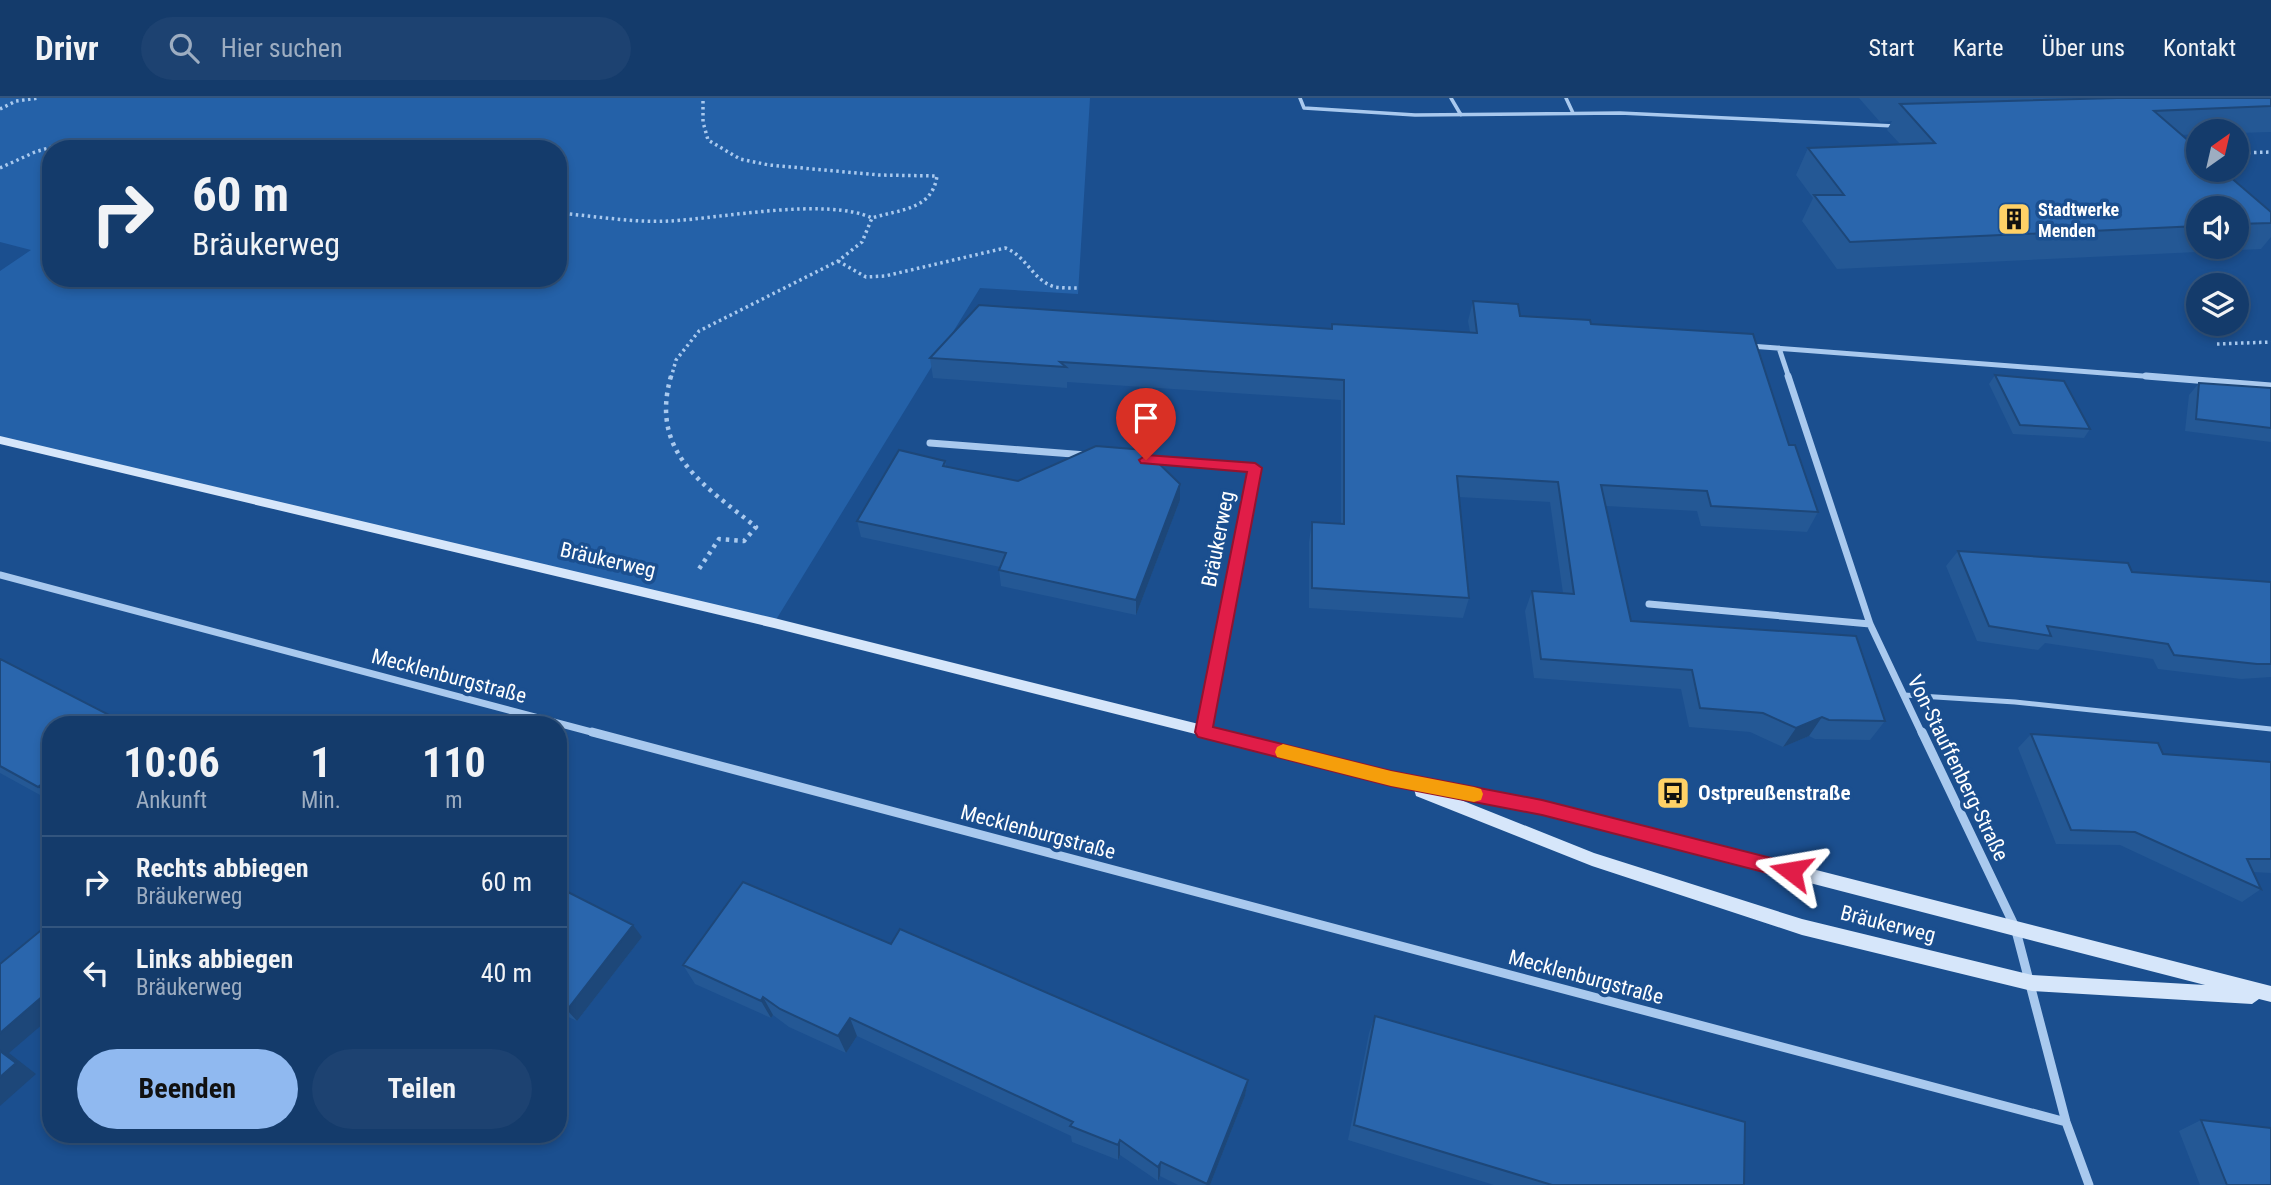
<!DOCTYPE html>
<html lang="de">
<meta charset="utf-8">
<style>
:root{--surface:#143b6b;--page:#1d4271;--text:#f1f3f6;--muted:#9dadc1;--line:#33557e;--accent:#90b9f0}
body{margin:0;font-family:"Roboto Condensed",sans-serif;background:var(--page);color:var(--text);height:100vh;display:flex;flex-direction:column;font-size:26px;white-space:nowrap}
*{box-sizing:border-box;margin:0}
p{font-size:23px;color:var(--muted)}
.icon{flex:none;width:38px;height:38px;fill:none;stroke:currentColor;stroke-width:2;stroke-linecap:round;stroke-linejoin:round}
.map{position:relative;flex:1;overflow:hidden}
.drawer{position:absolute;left:42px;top:618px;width:525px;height:427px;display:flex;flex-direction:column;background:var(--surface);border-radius:28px;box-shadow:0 4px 10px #0003,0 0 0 2px var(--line)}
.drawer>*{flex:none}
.top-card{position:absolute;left:42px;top:42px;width:525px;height:147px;border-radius:28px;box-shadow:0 4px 10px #0003,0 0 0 2px var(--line);background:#143b6b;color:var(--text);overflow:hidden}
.needle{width:46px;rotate:34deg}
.buttons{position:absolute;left:2186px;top:21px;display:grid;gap:14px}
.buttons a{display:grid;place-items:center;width:63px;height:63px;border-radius:50%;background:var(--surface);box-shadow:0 4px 10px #0003,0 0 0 2px var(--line);font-size:35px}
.pin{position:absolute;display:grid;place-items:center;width:60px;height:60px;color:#fff;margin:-72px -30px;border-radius:50% 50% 50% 0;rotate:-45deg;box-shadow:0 0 7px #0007}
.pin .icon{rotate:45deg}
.me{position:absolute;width:77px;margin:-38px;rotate:284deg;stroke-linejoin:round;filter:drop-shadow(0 0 5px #0008)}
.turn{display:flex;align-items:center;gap:24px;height:147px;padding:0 35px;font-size:32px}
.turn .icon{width:91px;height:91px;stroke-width:2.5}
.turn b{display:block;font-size:49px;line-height:60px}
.eta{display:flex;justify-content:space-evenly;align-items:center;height:119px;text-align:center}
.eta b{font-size:42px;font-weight:700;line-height:49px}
.button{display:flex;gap:14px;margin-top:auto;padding:14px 35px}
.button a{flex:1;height:80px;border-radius:42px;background:var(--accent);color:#111;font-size:28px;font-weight:700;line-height:80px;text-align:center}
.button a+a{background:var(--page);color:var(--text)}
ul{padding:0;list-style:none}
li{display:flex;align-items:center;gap:21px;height:91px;padding:0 35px;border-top:2px solid var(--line)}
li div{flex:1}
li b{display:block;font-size:26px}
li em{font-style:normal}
header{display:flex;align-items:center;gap:42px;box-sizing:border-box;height:98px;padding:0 35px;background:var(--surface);border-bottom:2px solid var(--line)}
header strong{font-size:33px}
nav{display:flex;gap:38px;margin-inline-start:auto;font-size:24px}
.search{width:490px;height:63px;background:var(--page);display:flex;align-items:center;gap:18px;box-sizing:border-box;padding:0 24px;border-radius:38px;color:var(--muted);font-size:26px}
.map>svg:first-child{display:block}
.green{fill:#2461a8;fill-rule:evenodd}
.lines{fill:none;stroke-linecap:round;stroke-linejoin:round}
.path-far1{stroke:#a9c9ee;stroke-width:3.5;stroke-dasharray:2.5 3.5;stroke-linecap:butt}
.path{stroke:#a9c9ee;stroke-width:4.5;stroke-dasharray:3.5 5;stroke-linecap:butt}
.lane-far1{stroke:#a9c9ee;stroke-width:3.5}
.lane{stroke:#a9c9ee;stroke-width:5}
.street-far2{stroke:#a9c9ee;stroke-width:5}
.street-far1{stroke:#a9c9ee;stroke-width:7}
.street{stroke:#a9c9ee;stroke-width:9}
.secondary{fill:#d6e6fa;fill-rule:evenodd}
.wall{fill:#245895;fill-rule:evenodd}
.shaded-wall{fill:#1d4779}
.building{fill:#2a66ad;stroke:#1d4779;stroke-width:2}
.route{fill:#e11d48;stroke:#92132f;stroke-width:2}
.slow{fill:#f59e0b}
.labels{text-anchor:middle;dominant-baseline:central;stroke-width:7;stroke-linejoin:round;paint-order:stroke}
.far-poi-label{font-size:18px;font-weight:bold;fill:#fff;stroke:#1b4f8f;text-anchor:start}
.street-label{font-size:21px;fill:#fff;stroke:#1b4f8f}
.poi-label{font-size:21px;font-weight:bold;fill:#fff;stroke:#1b4f8f;text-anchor:start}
</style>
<header>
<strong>Drivr</strong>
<div class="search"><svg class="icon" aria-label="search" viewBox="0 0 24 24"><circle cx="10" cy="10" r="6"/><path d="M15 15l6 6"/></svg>Hier suchen</div>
<nav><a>Start</a><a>Karte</a><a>Über uns</a><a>Kontakt</a></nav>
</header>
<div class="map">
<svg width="2271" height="1087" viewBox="0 0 2271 1087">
<rect width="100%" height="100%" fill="#1b4f8f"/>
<path class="green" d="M0 0H1090L1078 196 980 190 774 525 0 342V173L31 152 0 144ZM51 51H558V180H51Z"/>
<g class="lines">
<path class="path-far1" d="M0 11 16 3 39 0
M2236 55 2271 54
M0 70 35 54 72 43 238 51
M558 115C595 118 634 125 670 123 723 120 827 99 872 120 901 111 932 112 937 78L879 77 769 67 740 61 708 42 703 24V0
M838 163 866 179 885 178 1005 150C1026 157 1033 183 1055 189 1062 190 1070 190 1078 190
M2217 246 2271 244
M671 280 676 262 699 233 838 163 862 144 872 120"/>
<path class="path" d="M671 278C649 355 704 387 756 429L744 443 719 441 699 471"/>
<path class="lane-far1" d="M1300 0 1304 10 1415 17 1620 15 1894 28
M1451 0 1461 17
M1566 0 1573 15"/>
<path class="lane" d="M1904 597 2015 604 2271 631"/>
<path class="street-far2" d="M1750 248 2169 280
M1779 250 1789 280"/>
<path class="street-far1" d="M1788 278 1870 526 1922 636
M2146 278 2271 288
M930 345 1086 357
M1146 362 1255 370 1204 634
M0 477 599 636
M1649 506 1870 526"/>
<path class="street" d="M592 634 2066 1024
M1922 634 2015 829 2066 1024 2089 1087"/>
<path class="secondary" d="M0 338 774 520 1391 674 1542 702 2271 888V904L2259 901 2252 906 2032 893 1802 837 1592 768 1416 698 1414 691 774 530 0 346ZM1451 698 1542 716 2205 887 2032 877 1802 821 1594 755Z"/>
</g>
<path class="wall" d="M1859 0H2271V34L2236 35V33H2198V36L2182 37 2271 114V139L2261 151 1837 171 1802 123 1813 100 1796 77 1808 50 1900 46 1887 32 1892 23 1880 24ZM2198 110H2236V149H2198Z
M1473 203 1520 218 1591 226 1789 347 1818 414 1807 434 1701 428 1697 413 1606 408 1631 523 1885 623 1870 642 1815 641 1809 638 1783 649 1750 634 1689 629 1681 591 1534 580 1525 513 1532 493 1563 495 1550 404 1459 399 1469 500 1463 520 1309 510V444L1312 424 1341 425V302L1067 284V290L933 280 930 260 1332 231V226L1470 234 1468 223Z
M1995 277 2090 331 2084 340 2013 336 1989 286Z
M2199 285 2271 290V344L2185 333 2189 297Z
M945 363 946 368 1018 383 1180 402 1136 517 1001 488 999 472 1000 469 861 439 857 423Z
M1958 453 2132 474 2271 484V579L2241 581 2158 571 2153 561 2045 545 2038 552 1977 543 1946 468Z
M0 561 51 626V703L0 675Z
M2031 636 2163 656 2271 664V775L2253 774 2261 791 2242 804 2120 747 2056 746 2018 650Z
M558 789 642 839 577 923 558 914Z
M891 846 1248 982 1245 998 1210 1087H1178L1160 1078 1158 1083 1120 1057 1118 1062 1072 1044 1071 1038 857 938 846 955 789 929 773 917 771 920 695 886 683 867Z
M1375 918 1744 1087H1494L1348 1042 1369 935Z
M2201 1022 2271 1087H2200L2179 1033Z"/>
<path class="shaded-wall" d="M1180 386V402L1136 517V502Z
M1822 619 1809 638 1783 649 1796 630Z
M119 622 124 626H113Z
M51 679V699L38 689Z
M633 827 642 839 577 923 567 912Z
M51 891V919L9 955 36 976 0 1008V935Z
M763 899 773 917 771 920 761 903Z
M850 920 857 938 846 955 838 938Z
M1248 982 1245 998 1210 1087H1207Z
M1120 1042V1057L1118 1062V1047Z
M1161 1064 1160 1078 1158 1083V1069Z"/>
<path class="building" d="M2117 0H2271V8L2154 13 2198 51V72H2222L2271 114V125L2236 126V110H2198V128L1850 144 1814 97H1844L1808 50 1935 45 1900 6Z
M1473 203 1518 206 1520 218 1590 222 1591 226 1753 236 1789 347H1795L1818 414 1711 408 1707 393 1601 387 1631 523 1856 538 1885 623 1829 622 1822 619 1796 630 1763 615 1700 610 1692 572 1541 561 1532 493 1574 496 1558 384 1457 378 1469 500 1312 490V424L1344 426V282L1060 264 1066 269 930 260 979 207 1332 231V226L1477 235Z
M1995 277 2064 283 2090 331 2020 327Z
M2199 285 2271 290V330L2196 321Z
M1096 348 1145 352 1180 386 1136 502 999 472 1006 455 857 423 899 352 945 363 943 368 1018 383Z
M1958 453 2128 465 2132 474 2271 484V566H2257L2174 557 2168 546 2047 528 2051 538 1989 528Z
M0 561 119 622 113 626H51V679L38 689 0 668Z
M2031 636 2158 645 2163 656 2271 664V761H2247L2261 791 2135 734 2071 732Z
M743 784 891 846 900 831 1248 982 1207 1086 1161 1064 1158 1069 1120 1042 1118 1047 1070 1028 1073 1024 850 920 838 938 780 911 763 899 761 903 683 867Z
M558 789 633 827 567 912 558 907Z
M51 824V891L0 935V866Z
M1375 918 1745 1024 1744 1087H1552L1354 1027Z
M0 953 16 965 0 979Z
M2201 1022 2271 1030V1087H2227Z"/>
<path class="route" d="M1146 357 1255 365 1262 370 1213 629 1391 673 1542 702 1791 765 1797 767 1800 773 1797 779 1791 781 1542 717 1391 688 1198 639 1195 634 1247 374 1141 365 1139 362Z"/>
<path class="slow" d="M1283 646 1391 673 1474 689 1481 691 1483 696 1481 702 1474 704 1391 688 1277 659 1275 654 1277 649Z"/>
<defs>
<symbol id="building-square" viewBox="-11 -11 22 22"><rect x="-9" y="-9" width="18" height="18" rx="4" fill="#ffd166" stroke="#1b4f8f"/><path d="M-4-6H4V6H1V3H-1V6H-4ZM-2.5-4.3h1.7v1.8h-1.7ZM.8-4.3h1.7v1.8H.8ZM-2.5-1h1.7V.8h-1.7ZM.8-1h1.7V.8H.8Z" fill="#111"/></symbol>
<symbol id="bus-square" viewBox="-11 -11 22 22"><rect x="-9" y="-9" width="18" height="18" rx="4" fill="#ffd166" stroke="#1b4f8f"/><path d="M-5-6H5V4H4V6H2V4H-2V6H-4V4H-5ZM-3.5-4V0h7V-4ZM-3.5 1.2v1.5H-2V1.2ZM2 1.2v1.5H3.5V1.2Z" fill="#111"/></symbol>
</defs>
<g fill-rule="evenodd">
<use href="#building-square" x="1995" y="102" width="38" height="38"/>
<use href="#bus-square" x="1654" y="676" width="38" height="38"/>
</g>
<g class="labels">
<g class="far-poi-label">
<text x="2038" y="111">Stadtwerke<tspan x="2038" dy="21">Menden</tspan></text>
</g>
<g class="street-label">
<text transform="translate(1218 441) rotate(-79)">Bräukerweg</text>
<text transform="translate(608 462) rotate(13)">Bräukerweg</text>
<text transform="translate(449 578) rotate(15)">Mecklenburgstraße</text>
<text transform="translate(1958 670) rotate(64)">Von-Stauffenberg-Straße</text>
<text transform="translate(1038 734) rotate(15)">Mecklenburgstraße</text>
<text transform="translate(1888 826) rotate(14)">Bräukerweg</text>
<text transform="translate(1586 879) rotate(15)">Mecklenburgstraße</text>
</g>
<g class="poi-label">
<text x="1698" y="695">Ostpreußenstraße</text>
</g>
</g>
</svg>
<div class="buttons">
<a><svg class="needle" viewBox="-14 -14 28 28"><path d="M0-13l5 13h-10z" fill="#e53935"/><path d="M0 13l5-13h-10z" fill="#9dadc1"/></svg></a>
<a><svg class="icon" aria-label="sound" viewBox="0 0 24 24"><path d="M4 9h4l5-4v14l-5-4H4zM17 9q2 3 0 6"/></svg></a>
<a><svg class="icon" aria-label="layers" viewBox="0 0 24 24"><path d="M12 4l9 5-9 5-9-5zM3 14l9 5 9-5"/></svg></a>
</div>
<div class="pin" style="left:1146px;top:362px;background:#d93025"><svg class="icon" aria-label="arrive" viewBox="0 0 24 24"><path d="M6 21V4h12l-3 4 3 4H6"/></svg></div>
<svg class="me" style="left:1791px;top:773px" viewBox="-20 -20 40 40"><path d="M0-17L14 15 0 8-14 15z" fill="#e11d48" stroke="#fff" stroke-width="4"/></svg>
<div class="top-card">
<div class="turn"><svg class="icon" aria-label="right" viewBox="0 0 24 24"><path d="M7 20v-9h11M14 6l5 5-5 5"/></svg><div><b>60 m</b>Bräukerweg</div></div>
</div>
<section class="drawer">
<div class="eta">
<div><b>10:06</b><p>Ankunft</p></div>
<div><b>1</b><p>Min.</p></div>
<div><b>110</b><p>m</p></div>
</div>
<ul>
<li><svg class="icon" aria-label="right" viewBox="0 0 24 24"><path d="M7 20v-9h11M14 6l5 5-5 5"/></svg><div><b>Rechts abbiegen</b><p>Bräukerweg</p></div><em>60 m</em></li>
<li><svg class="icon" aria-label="left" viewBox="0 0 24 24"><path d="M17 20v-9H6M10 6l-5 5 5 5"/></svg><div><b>Links abbiegen</b><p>Bräukerweg</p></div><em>40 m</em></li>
</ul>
<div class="button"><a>Beenden</a><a>Teilen</a></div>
</section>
</div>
